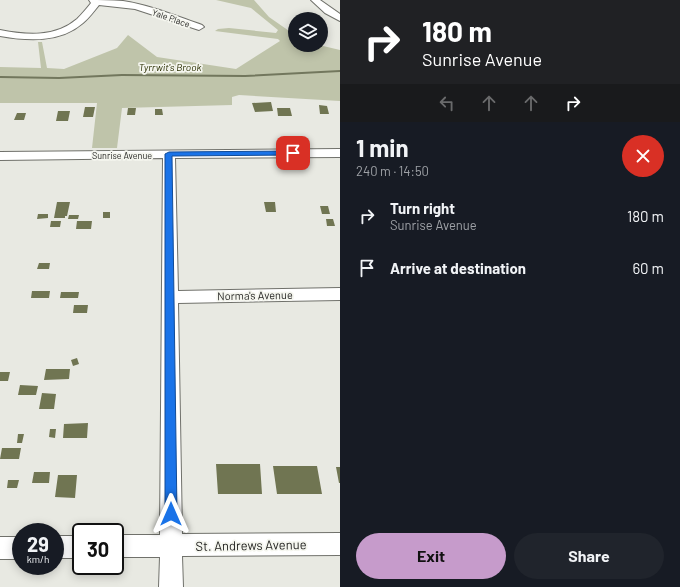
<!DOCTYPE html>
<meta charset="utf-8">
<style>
:root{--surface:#171b24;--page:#20242c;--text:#f1f3f6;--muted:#9ea1a6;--accent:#c69bcb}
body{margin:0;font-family:Barlow,sans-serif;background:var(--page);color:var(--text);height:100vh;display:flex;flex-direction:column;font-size:15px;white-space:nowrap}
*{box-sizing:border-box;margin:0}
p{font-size:13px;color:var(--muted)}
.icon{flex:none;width:22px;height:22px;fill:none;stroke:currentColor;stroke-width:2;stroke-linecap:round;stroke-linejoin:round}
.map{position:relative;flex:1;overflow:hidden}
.sheet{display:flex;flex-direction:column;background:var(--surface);width:340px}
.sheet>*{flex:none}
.top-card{background:#202124;color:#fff;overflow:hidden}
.fabs{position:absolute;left:288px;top:12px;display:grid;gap:8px}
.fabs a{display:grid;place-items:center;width:40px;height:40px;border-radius:50%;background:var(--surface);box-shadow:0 2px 10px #0003;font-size:20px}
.speed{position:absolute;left:12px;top:523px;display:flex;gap:8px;font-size:20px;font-weight:700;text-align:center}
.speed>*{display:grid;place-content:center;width:52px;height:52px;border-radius:50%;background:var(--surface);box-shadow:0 2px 10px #0003;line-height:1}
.speed small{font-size:10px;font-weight:400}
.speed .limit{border:2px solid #111;border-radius:6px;background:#fff;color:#111}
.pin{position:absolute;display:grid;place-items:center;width:34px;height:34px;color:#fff;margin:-17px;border-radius:8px;box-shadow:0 2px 6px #0006}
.me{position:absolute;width:44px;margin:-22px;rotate:0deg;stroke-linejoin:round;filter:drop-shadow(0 0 3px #0008)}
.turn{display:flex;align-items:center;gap:14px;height:84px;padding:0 16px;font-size:18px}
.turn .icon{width:52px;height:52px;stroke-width:2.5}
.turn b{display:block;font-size:28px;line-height:34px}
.lanes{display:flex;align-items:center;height:38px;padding:0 16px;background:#0003;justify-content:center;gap:20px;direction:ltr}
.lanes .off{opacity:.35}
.round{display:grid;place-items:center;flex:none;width:42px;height:42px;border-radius:21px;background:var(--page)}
.summary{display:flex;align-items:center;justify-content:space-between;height:68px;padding:0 16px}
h1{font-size:24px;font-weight:700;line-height:30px}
.button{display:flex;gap:8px;margin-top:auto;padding:8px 16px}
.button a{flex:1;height:46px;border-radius:24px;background:var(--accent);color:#111;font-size:16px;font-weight:700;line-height:46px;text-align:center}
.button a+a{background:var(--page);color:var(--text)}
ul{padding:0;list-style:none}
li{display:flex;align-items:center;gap:12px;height:52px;padding:0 16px}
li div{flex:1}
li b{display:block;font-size:15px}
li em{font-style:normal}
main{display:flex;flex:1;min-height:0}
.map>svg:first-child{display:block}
.green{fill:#bfc4aa}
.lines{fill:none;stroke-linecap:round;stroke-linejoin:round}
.stream{fill:#72775d;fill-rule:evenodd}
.building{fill:#707552}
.minor-casing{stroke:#70716b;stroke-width:2}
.minor{fill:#fff;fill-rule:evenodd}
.route{fill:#1a73e8;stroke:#114b97}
.labels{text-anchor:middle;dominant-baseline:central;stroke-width:3.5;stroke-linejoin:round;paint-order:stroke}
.far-street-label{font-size:9px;fill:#262624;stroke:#f5f6ef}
.far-water-label{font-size:10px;font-style:italic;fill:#292e00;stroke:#f5f6ef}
.street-label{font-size:11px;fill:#262624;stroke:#f5f6ef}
.near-street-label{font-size:13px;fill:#262624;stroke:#f5f6ef}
</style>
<main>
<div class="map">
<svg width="340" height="587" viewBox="0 0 340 587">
<rect width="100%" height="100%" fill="#e8e9e2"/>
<path class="green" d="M216 0H254L269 17 292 33H295V45H319L340 50V101L239 95 232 97V105L122 108 117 148H92L97 103H0V67L41 68 38 42H42L47 68 64 69 117 48 128 35 157 57 236 69 280 41 278 39 215 31 218 29 229 28 276 33 278 30 251 8Z"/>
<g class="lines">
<path class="stream" d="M340 70V72L245 77 122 76 59 79 0 78V76L59 77 122 74 245 75Z"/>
</g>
<path class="building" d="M271 102 273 111 255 112 252 103Z
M319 105 327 106 329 114H320Z
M85 107H95L93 117H83Z
M128 108H136L135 115H127Z
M277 108H290L292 116H278Z
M155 109H162L163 115H155Z
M58 111H70L68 121H56Z
M17 113H26L24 120H14Z
M57 202H70L67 216H65V218H54Z
M264 202H275L276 212H266Z
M320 206H328L330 214H322Z
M103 212H110V218H103Z
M38 214H48V218L37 219Z
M69 215H79L78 219H68Z
M326 219H333L335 226H327Z
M51 221H61L60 227H50Z
M77 221H92L91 229H76Z
M39 263H50L49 269H37Z
M32 291H50L49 298H31Z
M61 292H79L78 298H60Z
M74 305H88L87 313H73Z
M77 358 79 364 73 366 71 360Z
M46 369H70L69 379 44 380Z
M0 372H10L8 381H0Z
M20 385 38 386 36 395H18Z
M42 393 56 394 54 409H39Z
M88 423 87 438H63L64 424Z
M50 429H56L55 438 49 437Z
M18 434H24L22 443H17Z
M2 448H21L19 459H0Z
M216 464H260L262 494H218Z
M273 466H317L322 494H277Z
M336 467H340V483H339Z
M34 472H50L49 483H32Z
M58 475H77L75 498 55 497Z
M8 480H19L17 488H7Z"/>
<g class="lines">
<defs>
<path id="minor" d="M89 0C100 0 111 0 123 1 150 5 176 16 202 25L204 27 199 30 135 9 99 5C94 11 89 18 83 23 60 43 28 41 0 36V30C26 35 55 38 77 19 82 14 87 8 91 3Z
M311 0H320L340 14V21L325 13Z
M340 149V157L175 158 178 291 340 288V300L178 303 182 534 340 533V555L182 556 183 587H159L160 557H115V535H160L163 158 0 160V152Z
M55 536H81V558H55Z
M0 537H21V559H0Z"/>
</defs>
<use href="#minor" class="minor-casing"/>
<use href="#minor" class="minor"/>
</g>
<path class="route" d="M293 151 296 152V155L172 156 177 514 175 519 171 521 166 519 165 514V154L169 152Z"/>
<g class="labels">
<g class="far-street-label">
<text transform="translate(171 18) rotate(19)">Yale Place</text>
<text x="122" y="155">Sunrise Avenue</text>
</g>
<g class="far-water-label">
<text x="170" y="67">Tyrrwit's Brook</text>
</g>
<g class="street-label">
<text transform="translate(255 295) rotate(-1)">Norma's Avenue</text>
</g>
<g class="near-street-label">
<text transform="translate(251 545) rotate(-1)">St. Andrews Avenue</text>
</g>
</g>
</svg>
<div class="fabs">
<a><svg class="icon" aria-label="layers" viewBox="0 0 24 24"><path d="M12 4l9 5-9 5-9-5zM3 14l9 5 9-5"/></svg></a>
</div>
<div class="speed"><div>29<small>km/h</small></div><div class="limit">30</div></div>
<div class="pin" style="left:293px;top:153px;background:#d93025"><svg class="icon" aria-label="arrive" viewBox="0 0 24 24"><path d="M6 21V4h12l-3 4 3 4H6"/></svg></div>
<svg class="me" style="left:171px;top:514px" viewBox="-20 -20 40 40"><path d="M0-17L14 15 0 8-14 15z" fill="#1a73e8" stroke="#fff" stroke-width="4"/></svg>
</div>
<section class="sheet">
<div class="top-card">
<div class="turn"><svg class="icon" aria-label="right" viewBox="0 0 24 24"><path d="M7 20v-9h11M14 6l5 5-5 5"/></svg><div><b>180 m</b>Sunrise Avenue</div></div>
<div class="lanes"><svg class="icon off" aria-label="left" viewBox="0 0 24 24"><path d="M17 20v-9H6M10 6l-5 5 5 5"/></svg><svg class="icon off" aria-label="ahead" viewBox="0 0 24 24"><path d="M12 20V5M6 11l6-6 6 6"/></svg><svg class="icon off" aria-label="ahead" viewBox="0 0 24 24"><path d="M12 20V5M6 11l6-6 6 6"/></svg><svg class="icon" aria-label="right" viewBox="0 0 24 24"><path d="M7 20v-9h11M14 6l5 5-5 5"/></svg></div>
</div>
<div class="summary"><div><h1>1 min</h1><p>240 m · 14:50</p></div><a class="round" style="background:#d93025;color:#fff"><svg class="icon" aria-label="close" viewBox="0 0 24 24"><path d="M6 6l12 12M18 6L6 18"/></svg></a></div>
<ul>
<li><svg class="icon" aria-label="right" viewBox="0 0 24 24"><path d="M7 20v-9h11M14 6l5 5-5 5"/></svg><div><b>Turn right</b><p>Sunrise Avenue</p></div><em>180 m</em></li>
<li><svg class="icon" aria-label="arrive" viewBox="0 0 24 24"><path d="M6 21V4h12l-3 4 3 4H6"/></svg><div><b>Arrive at destination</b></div><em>60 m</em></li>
</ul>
<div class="button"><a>Exit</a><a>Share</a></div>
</section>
</main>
